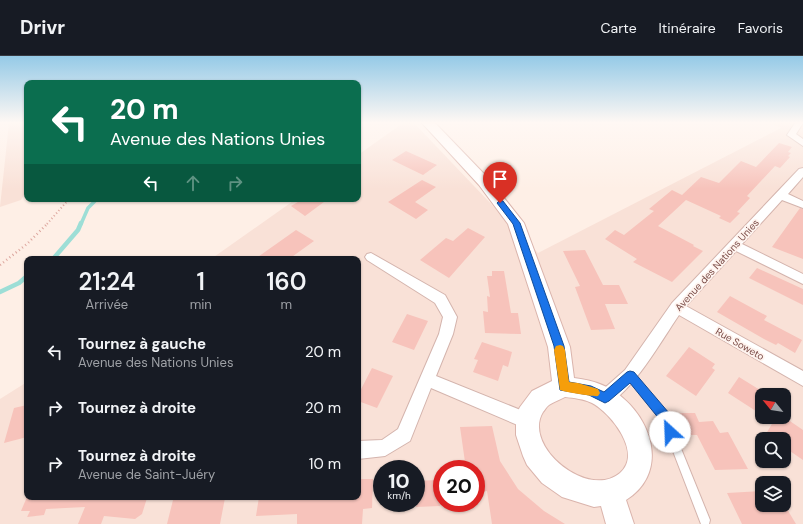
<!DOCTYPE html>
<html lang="fr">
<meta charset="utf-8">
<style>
:root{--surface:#171b24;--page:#242831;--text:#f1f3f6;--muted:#9ea1a6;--line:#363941}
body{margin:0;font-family:"DM Sans",sans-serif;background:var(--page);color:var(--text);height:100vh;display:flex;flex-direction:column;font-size:15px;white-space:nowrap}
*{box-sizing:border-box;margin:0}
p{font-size:13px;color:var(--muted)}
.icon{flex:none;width:22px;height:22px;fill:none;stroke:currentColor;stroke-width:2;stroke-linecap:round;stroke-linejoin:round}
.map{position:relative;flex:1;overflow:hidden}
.side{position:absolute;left:24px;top:200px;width:337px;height:244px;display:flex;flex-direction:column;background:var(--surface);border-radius:8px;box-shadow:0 1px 3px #0004}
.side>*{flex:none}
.banner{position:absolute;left:24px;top:24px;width:337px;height:122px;border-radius:8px;box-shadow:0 1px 3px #0004;background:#0b6e4f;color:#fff;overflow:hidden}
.needle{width:26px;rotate:300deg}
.buttons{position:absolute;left:755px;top:332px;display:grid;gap:8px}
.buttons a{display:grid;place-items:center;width:36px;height:36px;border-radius:8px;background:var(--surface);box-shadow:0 1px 3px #0004;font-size:20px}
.speed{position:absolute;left:373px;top:404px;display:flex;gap:8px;font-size:20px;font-weight:700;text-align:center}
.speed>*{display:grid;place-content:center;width:52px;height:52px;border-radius:50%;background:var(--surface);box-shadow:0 1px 3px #0004;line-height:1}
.speed small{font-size:10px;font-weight:400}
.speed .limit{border:6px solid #d22;background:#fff;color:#111}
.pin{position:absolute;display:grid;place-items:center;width:34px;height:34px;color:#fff;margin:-41px -17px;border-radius:50% 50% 50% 0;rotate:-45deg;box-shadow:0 0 4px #0007}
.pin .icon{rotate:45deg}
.me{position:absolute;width:44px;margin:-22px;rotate:335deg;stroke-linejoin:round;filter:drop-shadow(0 0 3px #0008)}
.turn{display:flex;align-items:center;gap:14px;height:84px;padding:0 20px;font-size:18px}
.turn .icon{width:52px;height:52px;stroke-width:2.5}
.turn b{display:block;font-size:28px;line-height:34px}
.lanes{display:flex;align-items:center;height:38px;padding:0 20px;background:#0003;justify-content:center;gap:20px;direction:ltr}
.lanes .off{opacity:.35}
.eta{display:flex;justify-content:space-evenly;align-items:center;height:68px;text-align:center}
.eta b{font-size:24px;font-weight:600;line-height:28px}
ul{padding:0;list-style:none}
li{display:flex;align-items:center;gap:12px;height:56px;padding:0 20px}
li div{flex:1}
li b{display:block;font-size:15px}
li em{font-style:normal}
header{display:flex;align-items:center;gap:24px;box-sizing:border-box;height:56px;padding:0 20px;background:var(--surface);border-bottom:1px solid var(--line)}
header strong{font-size:19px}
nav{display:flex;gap:22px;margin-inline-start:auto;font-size:14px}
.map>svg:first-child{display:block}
.residential{fill:#f9e1d7;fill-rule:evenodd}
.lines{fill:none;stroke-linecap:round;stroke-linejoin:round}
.stream-far1{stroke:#9dded6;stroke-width:3.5}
.stream{stroke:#9dded6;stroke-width:4.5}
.building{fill:#f7c3bb}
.service-casing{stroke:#d4b4ad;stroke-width:2}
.minor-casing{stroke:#d4b4ad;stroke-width:2}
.secondary-casing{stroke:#dab4ac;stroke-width:2}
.path-far1{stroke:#dca59d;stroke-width:2;stroke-dasharray:1 2.5;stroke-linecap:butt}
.path{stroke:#dca59d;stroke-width:2.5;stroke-dasharray:1 3;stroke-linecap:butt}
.service{fill:#fff;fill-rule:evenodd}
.minor{fill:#fff;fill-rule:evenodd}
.secondary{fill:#fff;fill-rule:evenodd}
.route{fill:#1a73e8;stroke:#114b97}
.slow{fill:#f59e0b}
.labels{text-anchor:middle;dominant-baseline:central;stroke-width:3.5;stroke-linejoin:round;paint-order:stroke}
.street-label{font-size:10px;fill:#7b4c47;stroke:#fff4ef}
</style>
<header>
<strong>Drivr</strong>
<nav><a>Carte</a><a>Itinéraire</a><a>Favoris</a></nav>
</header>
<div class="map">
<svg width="803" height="468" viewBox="0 0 803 468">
<rect width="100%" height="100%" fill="#feefe6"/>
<path class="residential" d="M9 67H27V134L21 144 0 151Z
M403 67H414L538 197 781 72 772 67H803V468H0V343L27 326V441H358V203H211L296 143H358V99ZM762 339H784V361H762ZM762 383H784V405H762ZM382 413H416V447H382ZM442 413H476V447H442ZM762 427H784V449H762Z"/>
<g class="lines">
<path class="stream-far1" d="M81 168 88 152 97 143"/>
<path class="stream" d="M53 203 78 174 81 167
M0 236 19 227 27 220"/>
</g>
<path class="building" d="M779 87 792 91 788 96 791 97 788 100 790 101 780 112 775 110 747 140 750 142 737 156 740 157 730 167 719 162 721 160 686 144 658 170 694 189 693 190 703 195 672 226 633 206 637 203 605 183 615 174 624 179 654 155 649 153 672 134 682 139 701 121 719 127 741 105 756 111Z
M406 95 437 109 423 119 392 104Z
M422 124 436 131 415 146 428 154 416 163 388 146Z
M303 143H328L305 160 291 150Z
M800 152 803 153V203L772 191Z
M468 172 485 181 449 222 420 204 446 182 453 185Z
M296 174 314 185 289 203H255Z
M585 194 603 229H619L628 248H605L615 273 591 274 575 231 580 230 563 195Z
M757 212 803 233V249L749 222Z
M492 215H504L511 257H518L521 278 485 277 483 255 488 256 487 240 490 241 487 220H492Z
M730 240 767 260 764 264 802 284 795 297 778 287 776 289 764 283 717 256Z
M407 258 428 265 414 294 392 286Z
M482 286 512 296 508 311 503 309 498 325 473 316 478 304 474 303Z
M689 291 715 308 712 312 715 314 696 340 666 320Z
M372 312 393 320 377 352 358 345V339Z
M739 321 768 339H762V359L728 337Z
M27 349V381L4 387 14 352Z
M680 357H695L699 366 713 365 720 377 728 376 748 413 715 414 697 379H690Z
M776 361H784L803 374V404L784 391V383H763Z
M492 370 500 405 518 433 544 455 565 468H492L487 435 476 436V413H466L460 371Z
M358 423H373L372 452 363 453 362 468H297V458L256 460 259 441H358Z
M437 424 440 450 416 451V425Z
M762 435V449L784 448 796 468H742L727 437Z
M27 441H138V442H147L142 458 135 463 104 460 101 468H78L85 451 46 453 44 459 27 461 30 455H21Z
M185 441H210L209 443 225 442 220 468H167L173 444H184Z"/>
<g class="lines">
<defs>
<path id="service" d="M630 315 633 316 667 358 710 464 709 468H701L661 364 627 322 626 319 627 316Z"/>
<path id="minor" d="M795 67H803L796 78 803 83V90L787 79Z
M803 112V121L788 138 803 145V152L782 144 742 188 803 218V228L736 195 686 250 803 315V330L679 259C663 282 631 339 605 349L599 347 597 342 599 337 625 314 672 247 799 113Z
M371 197 445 239 457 261 453 278 436 320 533 359 535 365 533 371 527 373 431 332 410 385 385 400 358 403V385L382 384 398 373 439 278 443 261 435 247 367 204 365 201 367 198Z"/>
<path id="secondary" d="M422 67H435L489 123 524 167 570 291 574 322C592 324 611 330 624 343 655 370 666 419 626 444L634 468H606L601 450 594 451 562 441 542 427 527 409 523 400 516 379V359L520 351 532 335 552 325 548 291 508 168 479 129ZM565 341C574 342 584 343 592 347 611 357 643 397 620 417 588 444 522 390 543 356 545 354 546 351 549 349 553 346 560 344 565 341Z"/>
</defs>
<use href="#service" class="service-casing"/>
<use href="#minor" class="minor-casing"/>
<use href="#secondary" class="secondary-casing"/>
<path class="path-far1" d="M47 168 69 143"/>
<path class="path" d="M0 209 27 188 48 167"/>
<use href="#service" class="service"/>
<use href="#minor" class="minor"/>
<use href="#secondary" class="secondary"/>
</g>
<linearGradient id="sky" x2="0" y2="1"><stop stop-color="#95cae7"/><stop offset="0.5" stop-color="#fff8f4"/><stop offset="1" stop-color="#fff8f4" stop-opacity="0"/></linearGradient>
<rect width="803" height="133" fill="url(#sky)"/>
<path class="route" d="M500 144 503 145 520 167 564 290 569 326 591 330 604 336 627 316 630 315 634 316 669 357 676 376 674 380 670 382 666 380 660 364 630 327 609 345 605 347 589 339 560 334 554 290 513 168 497 147Z"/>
<path class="slow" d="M560 289 563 290 565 294 569 326 578 327 598 333 600 337 598 340C596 341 564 336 560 334L554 294 556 290Z"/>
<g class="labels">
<g class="street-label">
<text transform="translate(717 209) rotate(-48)">Avenue des Nations Unies</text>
<text transform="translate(740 288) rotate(30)">Rue Soweto</text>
</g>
</g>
</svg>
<div class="buttons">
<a><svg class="needle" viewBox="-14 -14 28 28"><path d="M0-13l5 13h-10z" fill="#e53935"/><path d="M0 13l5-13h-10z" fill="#9ea1a6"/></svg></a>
<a><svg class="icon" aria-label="search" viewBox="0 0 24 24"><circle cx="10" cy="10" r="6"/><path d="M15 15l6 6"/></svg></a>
<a><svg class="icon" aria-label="layers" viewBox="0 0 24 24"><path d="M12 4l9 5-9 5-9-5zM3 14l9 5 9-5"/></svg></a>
</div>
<div class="speed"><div>10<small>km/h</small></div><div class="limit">20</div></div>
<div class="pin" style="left:500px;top:147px;background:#d93025"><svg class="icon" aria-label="arrive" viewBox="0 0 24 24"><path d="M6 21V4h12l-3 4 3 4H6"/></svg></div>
<svg class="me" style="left:670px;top:376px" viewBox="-20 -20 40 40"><circle r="19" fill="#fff"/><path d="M0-13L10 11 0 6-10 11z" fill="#1a73e8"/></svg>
<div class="banner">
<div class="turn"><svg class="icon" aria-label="left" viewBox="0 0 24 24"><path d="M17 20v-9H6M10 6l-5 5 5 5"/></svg><div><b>20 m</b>Avenue des Nations Unies</div></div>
<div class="lanes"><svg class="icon" aria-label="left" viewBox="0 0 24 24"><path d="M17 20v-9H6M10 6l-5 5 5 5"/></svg><svg class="icon off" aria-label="ahead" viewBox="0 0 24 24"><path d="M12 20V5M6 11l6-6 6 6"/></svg><svg class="icon off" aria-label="right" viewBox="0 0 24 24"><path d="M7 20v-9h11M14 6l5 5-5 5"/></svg></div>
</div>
<section class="side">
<div class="eta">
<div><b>21:24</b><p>Arrivée</p></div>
<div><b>1</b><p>min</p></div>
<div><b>160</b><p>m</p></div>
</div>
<ul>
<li><svg class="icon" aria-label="left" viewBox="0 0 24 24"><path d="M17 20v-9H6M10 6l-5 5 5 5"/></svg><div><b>Tournez à gauche</b><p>Avenue des Nations Unies</p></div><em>20 m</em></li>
<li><svg class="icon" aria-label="right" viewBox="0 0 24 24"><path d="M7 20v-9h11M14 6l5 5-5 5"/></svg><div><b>Tournez à droite</b></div><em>20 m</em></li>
<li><svg class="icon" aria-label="right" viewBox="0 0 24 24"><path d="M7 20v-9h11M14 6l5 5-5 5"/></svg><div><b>Tournez à droite</b><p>Avenue de Saint-Juéry</p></div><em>10 m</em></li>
</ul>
</section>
</div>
